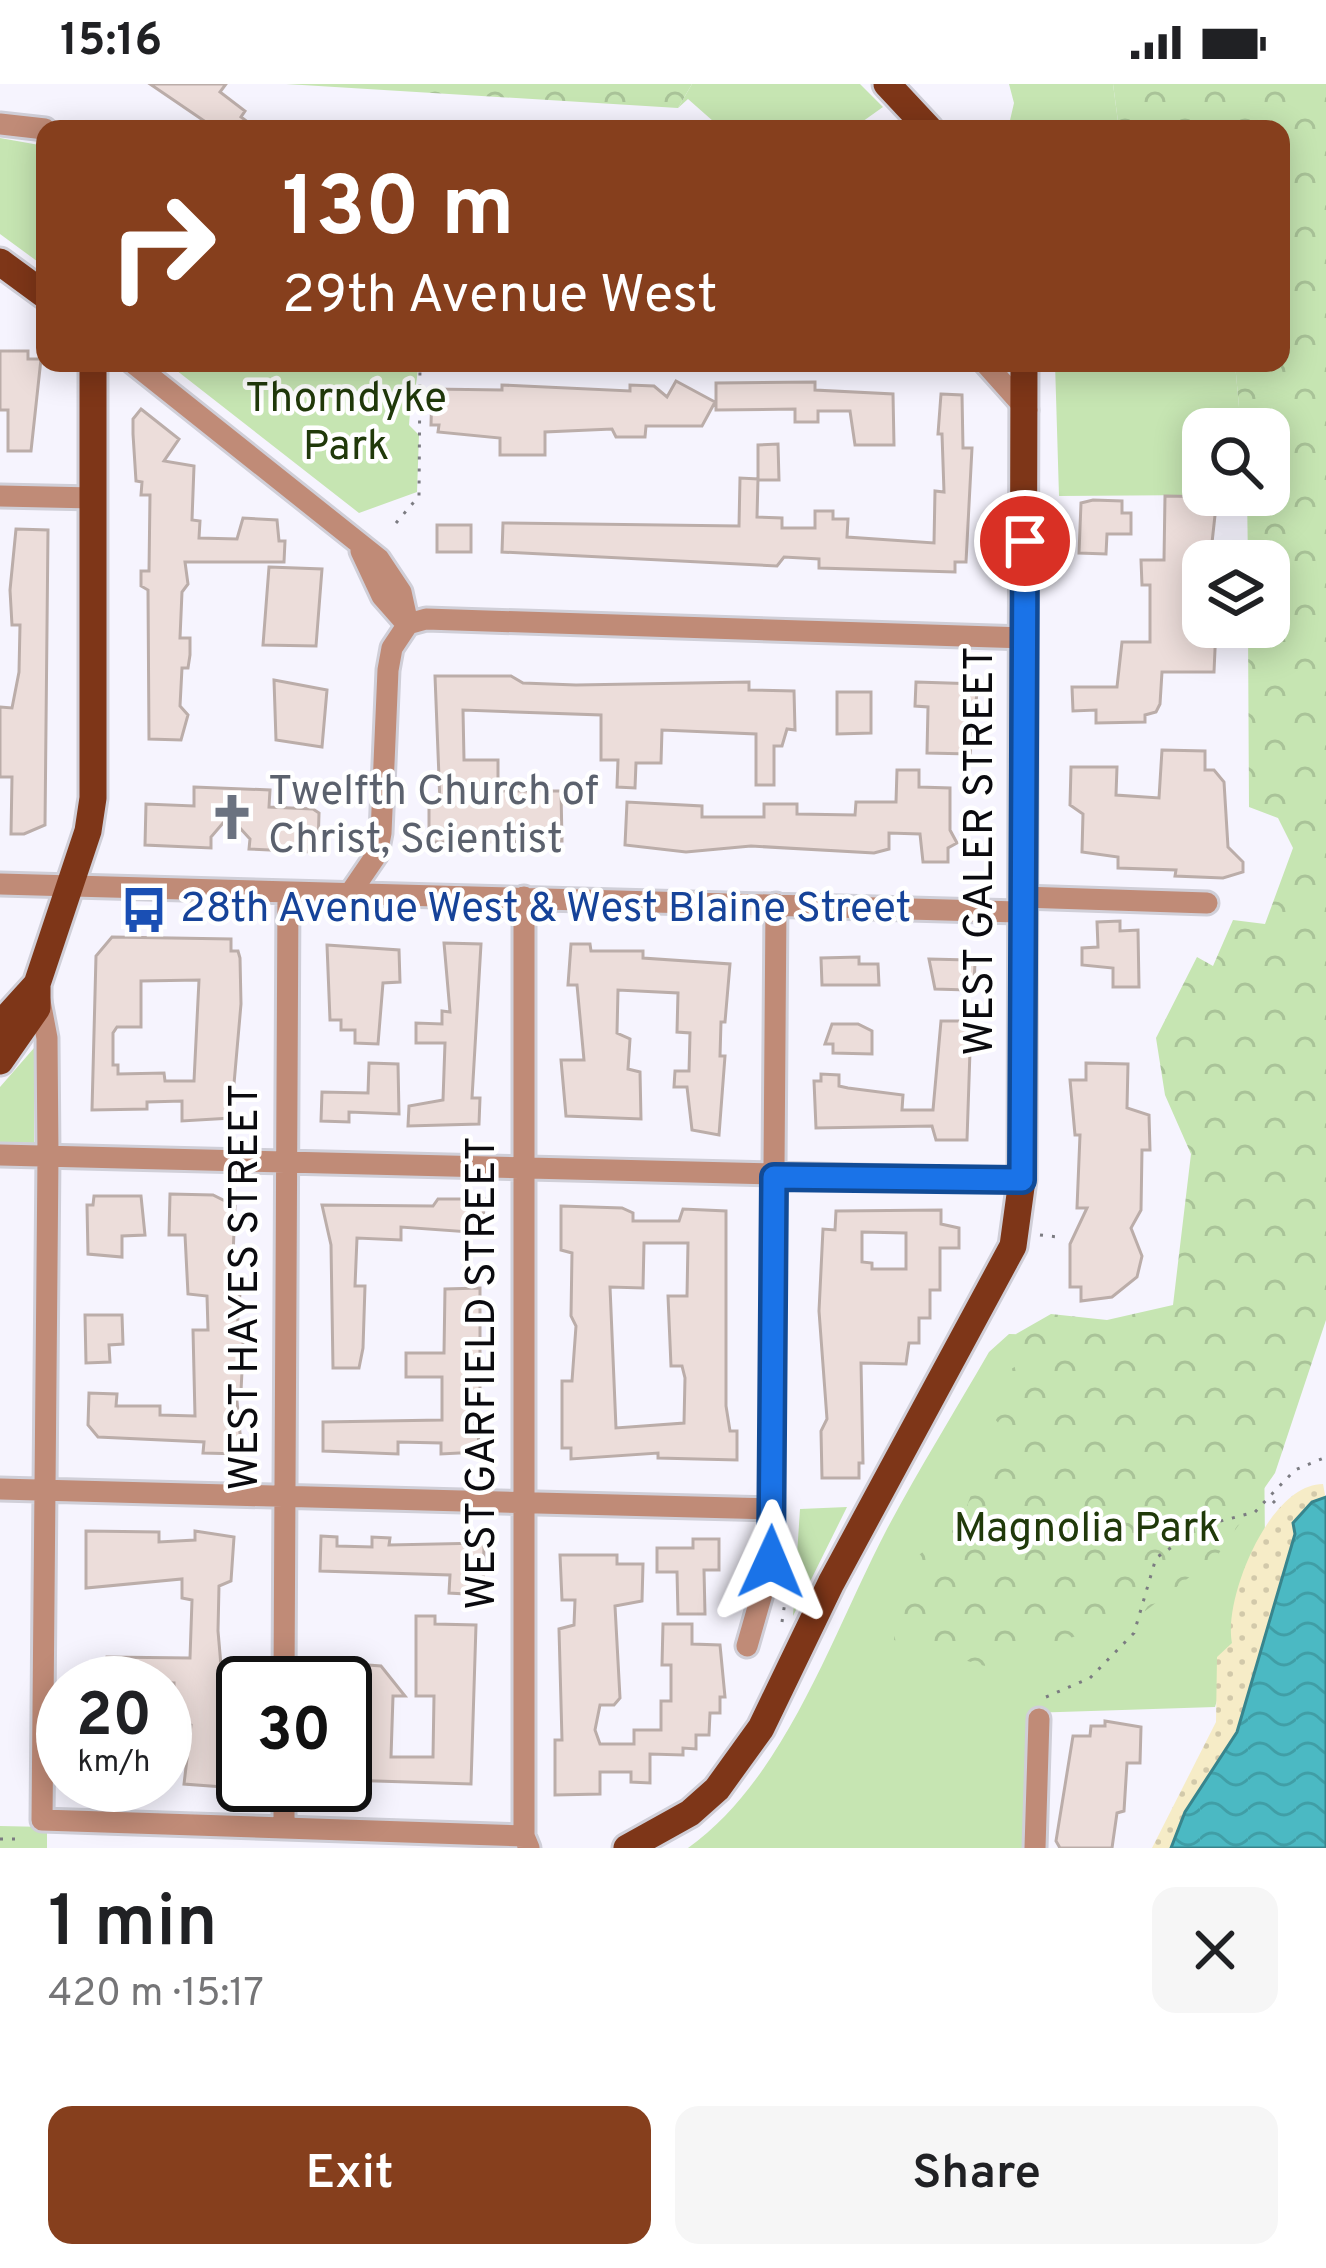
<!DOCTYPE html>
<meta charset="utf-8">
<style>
:root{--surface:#fff;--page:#f6f6f6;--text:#202124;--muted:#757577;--accent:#863f1d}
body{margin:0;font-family:Overpass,sans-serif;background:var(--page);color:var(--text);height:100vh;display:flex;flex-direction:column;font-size:45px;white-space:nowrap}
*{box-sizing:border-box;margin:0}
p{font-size:39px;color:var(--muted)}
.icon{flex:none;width:66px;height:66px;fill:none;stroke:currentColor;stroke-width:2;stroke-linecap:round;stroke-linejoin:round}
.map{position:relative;height:1764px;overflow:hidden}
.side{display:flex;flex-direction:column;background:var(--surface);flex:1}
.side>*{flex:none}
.top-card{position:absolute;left:36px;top:36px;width:1254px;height:252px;border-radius:24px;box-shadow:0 6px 30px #0003;background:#863f1d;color:#fff;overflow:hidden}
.tools{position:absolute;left:1182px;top:324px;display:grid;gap:24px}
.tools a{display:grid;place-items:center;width:108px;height:108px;border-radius:24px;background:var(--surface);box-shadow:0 6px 30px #0003;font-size:60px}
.speed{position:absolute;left:36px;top:1572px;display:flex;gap:24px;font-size:60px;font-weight:700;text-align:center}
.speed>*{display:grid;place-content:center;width:156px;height:156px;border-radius:50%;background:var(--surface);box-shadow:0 6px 30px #0003;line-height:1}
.speed small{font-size:30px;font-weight:400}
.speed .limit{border:6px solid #111;border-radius:18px;background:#fff;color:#111}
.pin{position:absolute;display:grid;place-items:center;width:102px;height:102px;color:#fff;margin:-51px;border:6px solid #fff;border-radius:50%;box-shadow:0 3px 12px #0007}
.me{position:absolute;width:132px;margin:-66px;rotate:1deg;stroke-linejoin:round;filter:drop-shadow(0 0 9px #0008)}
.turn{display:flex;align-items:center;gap:42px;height:252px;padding:0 48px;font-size:54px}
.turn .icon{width:156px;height:156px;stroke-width:2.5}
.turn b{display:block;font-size:84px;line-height:102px}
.round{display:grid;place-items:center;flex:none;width:126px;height:126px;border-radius:24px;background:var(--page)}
.summary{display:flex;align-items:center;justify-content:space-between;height:204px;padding:0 48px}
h1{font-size:72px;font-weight:600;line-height:90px}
.primary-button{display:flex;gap:24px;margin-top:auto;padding:24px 48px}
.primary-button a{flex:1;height:138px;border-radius:24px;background:var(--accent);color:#fff;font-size:48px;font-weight:600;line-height:138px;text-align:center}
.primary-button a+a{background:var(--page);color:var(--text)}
.status{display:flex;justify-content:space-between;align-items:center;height:84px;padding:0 60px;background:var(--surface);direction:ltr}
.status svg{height:33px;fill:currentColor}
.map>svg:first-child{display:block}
.green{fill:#c6e5b2}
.forest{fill:url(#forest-crowns)}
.sand{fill:url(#sand-dots)}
.water{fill:url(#water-waves);stroke:#38858d;stroke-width:3}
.building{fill:#ecddda;stroke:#bbada9;stroke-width:3;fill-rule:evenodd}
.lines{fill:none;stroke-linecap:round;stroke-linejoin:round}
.minor-casing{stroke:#d0cfd8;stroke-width:27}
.major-casing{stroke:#d0cfd8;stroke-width:33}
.path{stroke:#7b7b81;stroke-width:3;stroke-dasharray:3 9;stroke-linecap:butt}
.minor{stroke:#c08b77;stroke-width:21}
.major{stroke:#7e3618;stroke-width:27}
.route-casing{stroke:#114b97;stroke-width:30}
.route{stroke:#1a73e8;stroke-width:21}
.labels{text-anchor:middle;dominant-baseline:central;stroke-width:9;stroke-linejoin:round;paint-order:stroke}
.park-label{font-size:42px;fill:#20390a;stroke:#fff}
.worship-label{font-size:42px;fill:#5b616d;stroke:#fff;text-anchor:start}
.street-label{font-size:42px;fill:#0b0b0f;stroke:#fff}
.transit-label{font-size:42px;fill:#164399;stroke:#fff;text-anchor:start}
</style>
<div class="status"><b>15:16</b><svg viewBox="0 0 49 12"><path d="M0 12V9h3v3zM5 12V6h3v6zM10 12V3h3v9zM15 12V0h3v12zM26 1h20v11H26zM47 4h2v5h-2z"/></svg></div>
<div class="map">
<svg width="1326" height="1764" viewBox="0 0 1326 1764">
<defs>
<pattern id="forest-crowns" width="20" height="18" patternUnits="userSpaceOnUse" patternTransform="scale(3)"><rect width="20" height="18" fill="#c6e5b2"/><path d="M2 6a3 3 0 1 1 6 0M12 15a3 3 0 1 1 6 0" fill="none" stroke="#a9c398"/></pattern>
<pattern id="sand-dots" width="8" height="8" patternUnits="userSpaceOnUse" patternTransform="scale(3)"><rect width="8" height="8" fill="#f6ecc7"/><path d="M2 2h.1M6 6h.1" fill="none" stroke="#d2c9aa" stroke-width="1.8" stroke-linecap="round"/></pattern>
<pattern id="water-waves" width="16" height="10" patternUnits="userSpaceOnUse" patternTransform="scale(3)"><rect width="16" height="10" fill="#4bb9c3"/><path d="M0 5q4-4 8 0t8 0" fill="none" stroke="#409ea6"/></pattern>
</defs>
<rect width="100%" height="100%" fill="#f6f4fe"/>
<path class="green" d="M692 0H860L883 23 852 45H722L688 15 678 24Z
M1009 0H1113L1119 45H1008L1014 19Z
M0 54 45 62V183L0 150Z
M167 279H418C418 303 410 319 409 341L419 351 417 408 359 429Z
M1055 279H1235L1241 345H1203V411L1059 412Z
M34 964V1059L0 1058V1003Z
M1009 1250 1263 1257 1265 1459 1215 1623 1029 1629 1025 1764H688C786 1694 832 1550 887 1445 919 1385 955 1327 989 1268Z
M847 1423 793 1532 800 1425Z
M0 1742 47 1743V1764H0Z"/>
<path class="forest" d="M286 0H692L678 24Z
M1113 0H1326V1236L1275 1389 1217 1472 1140 1531 985 1582 894 1556 905 1481 960 1441 975 1400 1011 1354 989 1328 996 1294 1030 1274 1016 1250 1051 1230 1107 1236 1173 1221 1191 1070 1165 1011 1156 954 1197 873 1213 882 1233 836 1265 840 1293 764 1278 734 1249 723 1248 543H1269V477H1248L1247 411H1269V345H1241L1235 279H1281V45H1119Z"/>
<path class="sand" d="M1323 1400 1326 1416 1291 1461 1236 1648 1185 1728 1171 1764H1152L1216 1638 1217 1573 1232 1559C1223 1515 1269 1400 1323 1400Z"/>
<path class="water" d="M1326 1413V1764H1171L1185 1728 1237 1648 1295 1450 1293 1439 1312 1418Z"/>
<path class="building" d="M150 0H226L220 8 245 27 241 33 257 45H216Z
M0 267H28V275H41L31 367H8V326H0Z
M676 297 715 318 702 342H646L645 353H616L612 345 545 348V371H500V354L438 348 439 341H431L432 305 502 306V301L630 307V301L654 302 667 313Z
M815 298V306L893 310 894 361H855L850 327H818V338H795V325L716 326V299Z
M941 310 962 311 963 364H972L966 478H955V488L819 484V475L784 473 777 482 502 468 503 439 739 442 740 394 758 395 757 433 782 434V444H815V427H833V435H848L847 453 934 459 935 407 944 408 942 350H938Z
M141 325 179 355 164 377 194 382 192 436 200 437 199 454 237 455 243 434 277 436 279 457H285L284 478H185L188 500 182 508 180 554H190V571L188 584H182L180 622 188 631 181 656 149 655 148 506 141 502V487H149L150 411H141L142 398 136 397 133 350V335Z
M778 360 779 396H758V361Z
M1165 412 1217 413 1210 477H1203V543H1216L1214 588H1162L1160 620 1156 628 1145 631V638L1096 639V626L1073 627 1072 603H1117L1122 558H1150V501H1142L1141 476H1164Z
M1093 416 1122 417V429H1131V450H1107L1106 470 1079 469 1081 419Z
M437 441H471V468H437Z
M16 445 48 446 45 741 24 750H11L12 693H0V623L12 624 19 588 20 541H12L10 506Z
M269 483 322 485 316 562 263 561Z
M435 592H511L523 599 576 601 749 598V606L794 607 795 646 787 645 782 662H774V701H756V650L662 646 661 679H636L635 704 617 703 618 676H601V631L463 626 464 676H498V707H561L562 757 486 758V752H452V758H429V719H440Z
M274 596 327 606 322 663 276 656Z
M916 598 978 600 970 670 927 669 928 623 915 622Z
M837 608H871V649L837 650Z
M1162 666 1205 667V686H1214L1224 698 1228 763 1243 778V788L1223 794 1175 792 1176 786 1118 784V773L1082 768 1083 730 1070 721 1071 683H1117L1116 711 1159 714Z
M897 686H919V703L950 704V746L957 759 948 764V778H923L920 750 889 749V765L874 769 751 762 686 768 625 761 627 718 702 722V733H764V720H797V730L855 731 856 718H896Z
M194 703 270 706 269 723 313 725 319 729 318 763 311 762V768L249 765 250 755 229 732 211 753V764L145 761 146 720 194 722Z
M1120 837V847L1138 846 1139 903H1113V884L1082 881V864L1098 863 1097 838Z
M112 853 231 855V867H238L240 874 241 920 231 1034 182 1037V1017L147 1018V1025L92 1026 96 872ZM199 896 194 997H165L164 989 118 990V981H113V949L117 943H141V897Z
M444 859 481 860 472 1014H480L479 1040 408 1042 409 1022 443 1016 445 959H416V939L442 940V927L450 928Z
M571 860H590L591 867H643V874L730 880 725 938H721L720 972H725L719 1051 692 1046 687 1003H674L675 987H689L690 949 677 948 678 909 618 906 617 949 630 955 628 985 640 988 641 1035 566 1032 561 976H584L577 901H568Z
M327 861 399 866 400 898 383 899 378 960 355 959V946H341V936H330Z
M859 873V880H878L879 901H822L821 874Z
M929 875 969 876 975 879 974 900H967V906L935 905Z
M941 937H971L967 1056H936L932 1042 816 1044 814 997H821V990L839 991V1002L848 1004 903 1011 902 1026H933Z
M832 940H858L872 947V970L833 969V960H825Z
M369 979 398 980 399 1030 349 1028V1038L321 1037 322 1008 368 1009Z
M1086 979 1128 980 1127 1024 1149 1031 1150 1066H1142L1141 1126 1131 1144 1142 1172 1137 1193 1112 1213 1081 1217V1203H1070V1160L1087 1124H1077L1080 1051H1075L1070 996H1086Z
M170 1110 213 1111 235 1122 232 1197H241L237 1246H243V1267L241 1307H236L242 1370 203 1369 204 1358 98 1353 88 1341 89 1309 117 1310 116 1322H160V1331L195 1332 193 1246H208L207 1212 188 1210 185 1151H169Z
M94 1112H141L145 1151 122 1152V1173L88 1170 87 1121H93Z
M438 1115H484L483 1149 401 1143V1156L357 1154 355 1202H365L363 1264 359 1284H333L331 1161 322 1121 433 1122Z
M561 1122 622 1124 633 1129V1137H679L683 1125 726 1127V1322L730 1347H737V1376L658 1374V1369L571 1375V1364H562V1297H572L576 1242 571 1232 572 1169 561 1166ZM644 1159H688L687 1212H668L671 1282H682L685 1294 684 1339 616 1344 610 1203 643 1204Z
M941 1126V1140L959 1144V1164H940V1206H930V1234H919V1259H909L906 1280 861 1279 863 1379H859V1394H822L821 1347 827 1335 819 1227 823 1145 835 1146 836 1127ZM862 1148 906 1149V1185H872V1179L862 1178Z
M480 1204V1312H472V1342H479L478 1368 441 1370V1359L398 1358V1370L323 1367V1338L442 1336V1293H406V1269H444L445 1205Z
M85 1231H122L123 1260 109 1261 110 1278 86 1279Z
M86 1447 159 1448V1458L195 1456V1447L234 1453 231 1497 219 1502 218 1547 227 1651 243 1652V1696H236V1704L184 1700 191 1641 174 1636V1599L106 1597 107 1573 190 1574 192 1516 182 1514V1495L86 1504Z
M321 1452 337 1453V1462L372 1463V1453L390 1454 389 1461 484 1459 483 1511 449 1509 450 1491 320 1487Z
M693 1455H719V1486H704L705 1530H678L677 1488H657V1464H693Z
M560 1471H617V1480H643L642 1517 615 1522 620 1614 614 1621H600L595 1646 600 1660H634V1646H661V1617H671V1581H662L663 1540H692V1560L720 1561 725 1613H720V1629H710L709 1651H696V1665L683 1664V1671L650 1670V1699L631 1698V1688H600V1710L555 1711V1656H562L559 1545 574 1541 575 1516H562Z
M416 1532H435V1540L476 1541 471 1700 345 1696V1599H327L328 1578 381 1582 405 1612H393L391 1673H433L434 1612H416Z
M1105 1637 1141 1643 1140 1679H1127L1124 1727 1117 1729 1112 1764H1060L1056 1757 1073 1652H1090L1091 1642H1105Z"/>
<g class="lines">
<defs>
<path id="minor" d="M0 40 45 45
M133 279 379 475 401 508 408 540
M985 279 1027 326
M0 412 94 414
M361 467 382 512 404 537
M408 540 426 535 1024 554
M0 800 1022 828
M351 808 377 770 381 749 388 586 392 564 408 540
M524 813V1752L529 1764
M1022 813 1207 819
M39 912 47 954 48 1071 42 1736 524 1752
M0 1071 1022 1096
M0 1405 772 1425
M747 1562 771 1478 776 820
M284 1599 288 808
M284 1744V1701
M1035 1764 1039 1635"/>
<path id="major" d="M887 0 929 45
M0 178 45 211
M0 941 37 900
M0 977 37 924V900L88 747 93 714V279
M627 1764 690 1729 717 1705 761 1644 831 1499 1013 1162 1022 1096 1024 279"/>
</defs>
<use href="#minor" class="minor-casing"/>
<use href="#major" class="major-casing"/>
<path class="path" d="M396 439 419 412 420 279
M984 803H996
M1040 1151 1058 1153
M1275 1419 1269 1413 1295 1386 1326 1373
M782 1538 787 1504
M1046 1613 1090 1594 1134 1549 1156 1474 1202 1442 1255 1428 1269 1413
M0 1755H22"/>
<use href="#minor" class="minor"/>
<use href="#major" class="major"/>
</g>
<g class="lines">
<defs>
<path id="route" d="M771 1478 774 1093 1022 1096 1025 457"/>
</defs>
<use href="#route" class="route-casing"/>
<use href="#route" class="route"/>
</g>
<defs>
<symbol id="church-bare" viewBox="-9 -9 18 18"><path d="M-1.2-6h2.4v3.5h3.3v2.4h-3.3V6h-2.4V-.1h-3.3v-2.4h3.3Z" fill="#6b7280" stroke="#fff" stroke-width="2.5" paint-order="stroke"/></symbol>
<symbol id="bus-bare" viewBox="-9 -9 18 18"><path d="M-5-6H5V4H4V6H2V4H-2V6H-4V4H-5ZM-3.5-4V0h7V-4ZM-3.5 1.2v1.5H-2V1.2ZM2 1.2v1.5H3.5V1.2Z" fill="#1a4fb4" stroke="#fff" stroke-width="2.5" paint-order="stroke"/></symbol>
</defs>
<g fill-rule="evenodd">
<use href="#church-bare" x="199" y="700" width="66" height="66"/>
<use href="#bus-bare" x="111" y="793" width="66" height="66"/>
</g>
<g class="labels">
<g class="park-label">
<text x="346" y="316">Thorndyke<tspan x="346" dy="48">Park</tspan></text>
<text x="1087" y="1446">Magnolia Park</text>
</g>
<g class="worship-label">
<text x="268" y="709">Twelfth Church of<tspan x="268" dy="48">Christ, Scientist</tspan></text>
</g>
<g class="street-label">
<text transform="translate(981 767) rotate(-90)">WEST GALER STREET</text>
<text transform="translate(246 1203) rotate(-90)">WEST HAYES STREET</text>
<text transform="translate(483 1289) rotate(-90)">WEST GARFIELD STREET</text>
</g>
<g class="transit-label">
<text x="180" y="826">28th Avenue West &amp; West Blaine Street</text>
</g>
</g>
</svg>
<div class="tools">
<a><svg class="icon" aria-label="search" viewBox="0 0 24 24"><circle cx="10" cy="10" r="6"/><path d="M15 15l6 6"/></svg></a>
<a><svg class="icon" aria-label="layers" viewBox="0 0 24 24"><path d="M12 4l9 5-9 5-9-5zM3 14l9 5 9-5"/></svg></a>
</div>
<div class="speed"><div>20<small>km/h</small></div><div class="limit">30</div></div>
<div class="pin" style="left:1025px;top:457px;background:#d93025"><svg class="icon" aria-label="arrive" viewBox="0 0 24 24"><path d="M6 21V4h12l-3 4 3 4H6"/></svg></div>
<svg class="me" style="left:771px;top:1478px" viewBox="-20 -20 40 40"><path d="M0-17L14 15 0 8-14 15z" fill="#1a73e8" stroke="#fff" stroke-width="4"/></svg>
<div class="top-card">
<div class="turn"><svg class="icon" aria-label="right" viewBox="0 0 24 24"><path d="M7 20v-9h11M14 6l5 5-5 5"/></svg><div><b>130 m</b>29th Avenue West</div></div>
</div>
</div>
<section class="side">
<div class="summary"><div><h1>1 min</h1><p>420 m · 15:17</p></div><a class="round"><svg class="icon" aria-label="close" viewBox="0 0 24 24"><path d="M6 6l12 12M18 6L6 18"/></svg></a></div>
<div class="primary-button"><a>Exit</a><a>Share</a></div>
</section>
